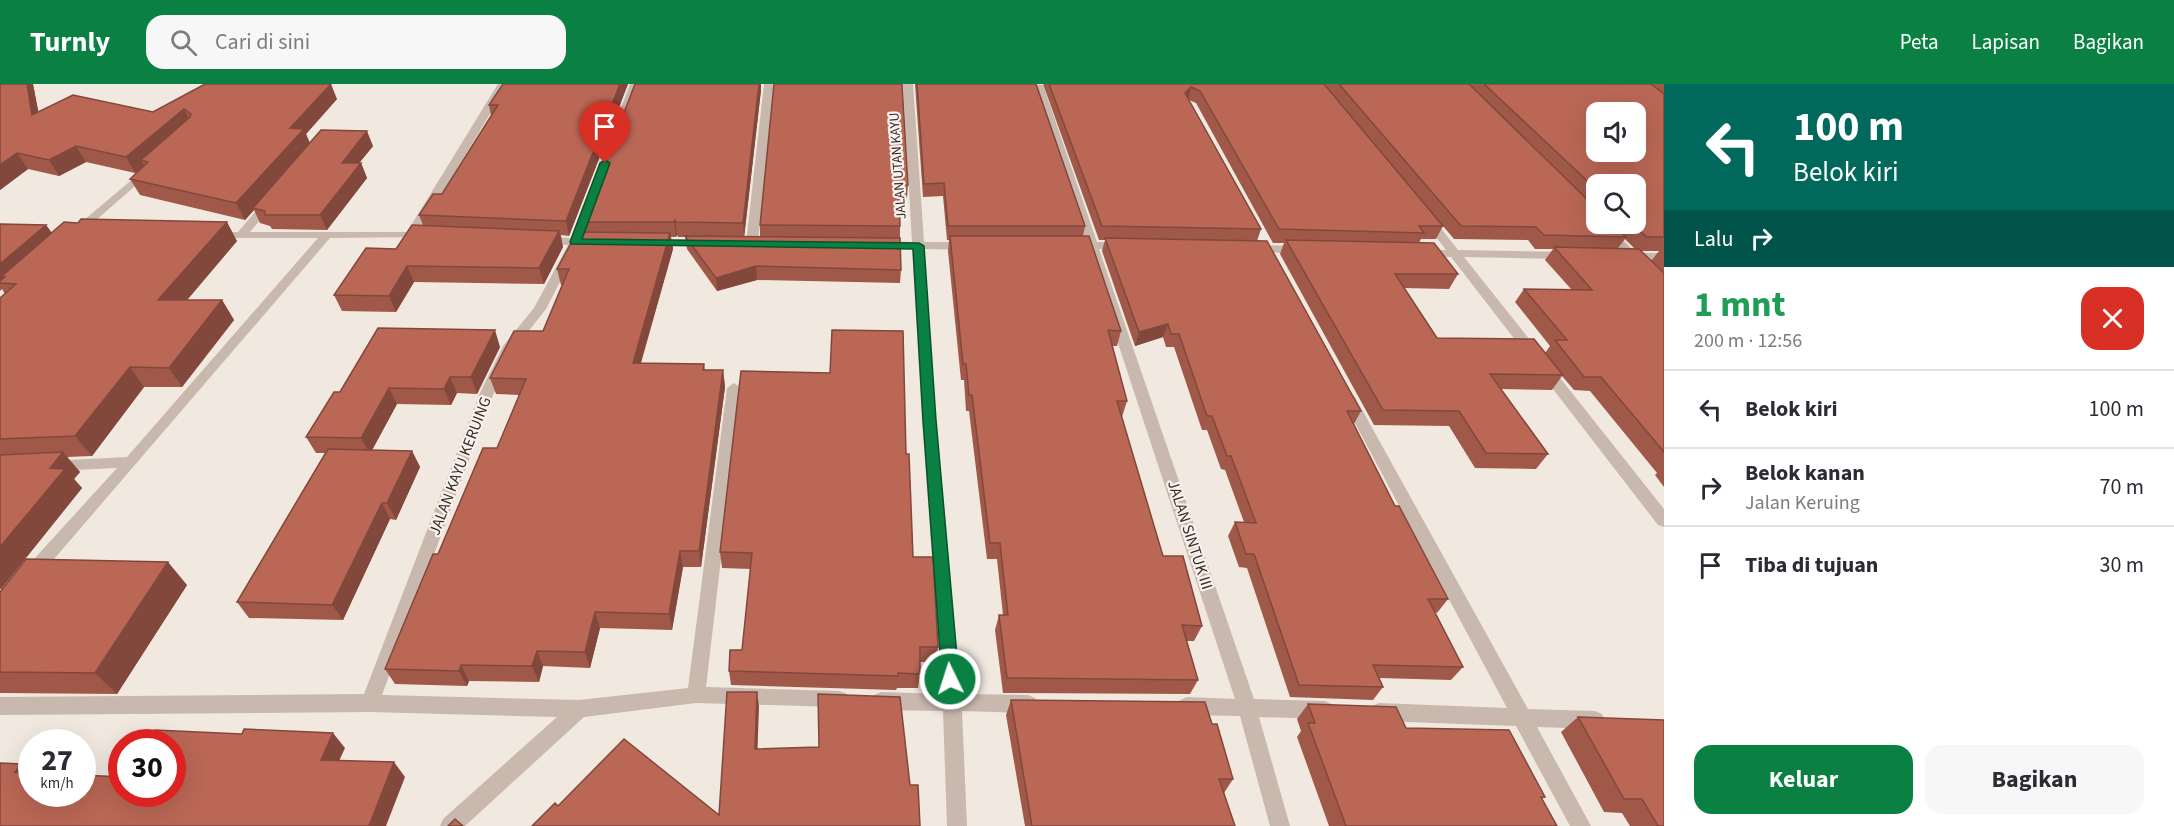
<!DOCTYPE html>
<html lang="id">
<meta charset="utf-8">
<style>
:root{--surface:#fff;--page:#f7f7f7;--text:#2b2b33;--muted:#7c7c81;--line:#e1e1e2;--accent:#0b8043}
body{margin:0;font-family:"Source Sans 3",sans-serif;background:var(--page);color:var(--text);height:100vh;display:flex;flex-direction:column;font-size:22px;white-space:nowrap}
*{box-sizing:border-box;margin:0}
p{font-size:20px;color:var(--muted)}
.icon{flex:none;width:33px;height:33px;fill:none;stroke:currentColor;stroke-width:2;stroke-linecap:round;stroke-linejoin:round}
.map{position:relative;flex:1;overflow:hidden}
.details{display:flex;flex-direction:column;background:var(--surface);width:510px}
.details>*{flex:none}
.guide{background:#00695c;color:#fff;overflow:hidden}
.buttons{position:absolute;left:1586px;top:18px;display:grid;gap:12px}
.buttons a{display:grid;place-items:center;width:60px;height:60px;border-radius:12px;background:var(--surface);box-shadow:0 6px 24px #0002;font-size:30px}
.speed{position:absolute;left:18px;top:645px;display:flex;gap:12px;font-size:30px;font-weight:700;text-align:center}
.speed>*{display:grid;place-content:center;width:78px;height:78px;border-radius:50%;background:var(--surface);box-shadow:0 6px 24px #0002;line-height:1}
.speed small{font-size:15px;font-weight:400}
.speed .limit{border:9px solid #d22;background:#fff;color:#111}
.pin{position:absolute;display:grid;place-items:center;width:51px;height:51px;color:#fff;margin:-62px -26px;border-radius:50% 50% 50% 0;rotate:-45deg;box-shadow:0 0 6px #0007}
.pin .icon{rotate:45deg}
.me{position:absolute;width:66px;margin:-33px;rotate:356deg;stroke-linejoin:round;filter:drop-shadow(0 0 4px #0008)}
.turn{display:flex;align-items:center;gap:21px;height:126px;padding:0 30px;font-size:27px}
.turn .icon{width:78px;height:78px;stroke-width:2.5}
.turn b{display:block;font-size:42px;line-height:51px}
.then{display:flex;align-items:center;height:57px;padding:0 30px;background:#0003;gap:12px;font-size:22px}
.round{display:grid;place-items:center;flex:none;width:63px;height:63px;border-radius:18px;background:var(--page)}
.headline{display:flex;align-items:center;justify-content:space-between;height:102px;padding:0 30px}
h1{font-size:36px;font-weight:700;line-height:45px;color:#1e9e55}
.primary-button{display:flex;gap:12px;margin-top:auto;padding:12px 30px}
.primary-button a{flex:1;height:69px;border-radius:18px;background:var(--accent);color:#fff;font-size:24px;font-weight:700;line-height:69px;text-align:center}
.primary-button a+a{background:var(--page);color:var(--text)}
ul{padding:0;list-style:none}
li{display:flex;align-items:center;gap:18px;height:78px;padding:0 30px;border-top:2px solid var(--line)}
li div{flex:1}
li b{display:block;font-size:22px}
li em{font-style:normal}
header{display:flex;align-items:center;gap:36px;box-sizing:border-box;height:84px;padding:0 30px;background:var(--accent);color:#fff}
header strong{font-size:28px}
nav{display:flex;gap:33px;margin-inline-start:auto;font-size:21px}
.search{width:420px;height:54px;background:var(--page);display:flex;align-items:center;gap:15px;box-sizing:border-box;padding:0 21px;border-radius:18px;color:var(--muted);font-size:22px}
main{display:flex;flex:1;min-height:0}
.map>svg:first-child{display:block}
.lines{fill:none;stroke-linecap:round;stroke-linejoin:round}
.minor{fill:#c8b8ad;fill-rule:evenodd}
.wall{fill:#a05949;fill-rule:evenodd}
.shaded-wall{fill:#82483c}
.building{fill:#ba6755;stroke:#82483c;stroke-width:1.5;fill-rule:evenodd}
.route{fill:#0b8043;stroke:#07532c;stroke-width:1.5}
.labels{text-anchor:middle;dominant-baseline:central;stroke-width:4.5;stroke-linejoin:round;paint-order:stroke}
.far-street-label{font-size:14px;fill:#372e2b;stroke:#f9f2ec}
.street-label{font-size:16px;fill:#372e2b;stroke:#f9f2ec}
</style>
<header>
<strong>Turnly</strong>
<div class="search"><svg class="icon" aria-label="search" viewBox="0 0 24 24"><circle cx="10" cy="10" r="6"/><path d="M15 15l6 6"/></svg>Cari di sini</div>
<nav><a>Peta</a><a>Lapisan</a><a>Bagikan</a></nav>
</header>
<main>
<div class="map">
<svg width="1664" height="742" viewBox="0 0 1664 742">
<rect width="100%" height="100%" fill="#f1e8e0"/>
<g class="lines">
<path class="minor" d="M498 0H508L419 148 430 149V153L330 154 36 496 30 498 24 496 22 491 24 486 117 384 54 387 49 385 46 381 49 377 127 373 318 154H213L209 153V149L238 148 266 115 270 114 276 117 250 148H407Z
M630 0H640L607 88 606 90H598L597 88Z
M764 0H774L758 159 752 163 746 159Z
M903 0H913L924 158H969L975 162 969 166 924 165 936 336 961 610 1028 611 1035 614 1037 620 1035 626 1028 629 962 627 967 742H947L943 627 881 626 874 623 872 617 874 611 881 608 942 610 922 336 912 165H882L876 161 882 157 912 158Z
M1034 0 1043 1 1097 158H1122L1128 162 1122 166 1099 165 1254 615 1325 617 1332 620 1334 626 1332 632 1325 635 1259 633 1290 742H1270L1240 632 1187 631 1180 628 1178 622 1180 616 1187 613 1235 615 1087 165H1074L1068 161 1074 157 1085 158Z
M147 83 152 86 151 88 79 151H71V147Z
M589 118 595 121 582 154 595 156 597 158 591 161H579L546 225 516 263 493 311 382 611 579 616 688 604 727 304 734 299 741 304 706 603 839 607 846 609 848 615 846 621 839 623 696 619 584 633 465 742H440L443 735 557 633 370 628 0 631V613L364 610 479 311 503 262 534 224 568 161 543 159 537 156 543 153 571 154 583 121Z
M1428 132 1432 133 1458 166 1573 168 1575 171 1569 175 1464 173 1664 425V443L1658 441 1451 173 1418 172 1416 169 1422 165 1446 166 1422 135Z
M1596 138V140H1606L1636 169H1664V177L1643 176 1664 196V207L1660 206 1629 176 1625 175 1624 170 1596 142Z
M651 155H705L711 159 705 163 647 160 645 158Z
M1251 161 1302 162 1308 166 1302 170 1247 167 1245 165Z
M1348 308 1355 313 1528 625 1595 627 1602 630 1605 636 1602 642 1595 645 1537 643 1591 742H1570L1516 642 1379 637 1372 634 1369 628 1372 622 1379 619 1507 624 1341 313Z"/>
</g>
<path class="wall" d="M0 0H33L38 28H153L337 15 306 50 310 59 373 62 359 79H361L367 94 327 146 272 145 270 142 260 139 254 126 245 136 140 111 130 95 144 82 135 89 86 78 59 92 28 85 0 106Z
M628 0 569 152 561 151 563 163 544 200 414 198 396 228 342 227 334 211 396 165 423 141 419 131 442 110 491 32 489 21Z
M635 0H761V6L744 153H760V141L774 0 908 101 907 114H900V154L901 186 900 199 757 196 717 207 687 165 685 153H678L677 151 676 153H671L673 165 641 279 704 280 705 286H723L725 303 701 483H683L672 546 600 544 590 584 543 582 539 598 469 597 467 602 395 600 385 585 438 470 497 364 519 311 496 310 490 294 543 247 562 201H561L557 185 584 148 582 138Z
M915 0H1036L1085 142 1083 152 1121 247 1117 262H1112L1127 317 1122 333 1163 472 1202 542 1194 557H1186L1198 596 1190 610 1003 609 995 546 999 531H1003L997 475H987L969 327H966L964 296H961L948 167 949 156H947L943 112 923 113Z
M1043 0H1664V403L1655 391 1657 389 1590 307 1574 306 1562 292 1552 306 1501 305 1548 370 1536 385 1475 384 1449 342 1374 341 1280 170 1284 159H1273L1196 19 1189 16 1261 145 1257 157 1361 327 1354 340 1395 422 1448 515 1437 529 1435 528 1463 583 1451 596 1379 594 1383 603 1373 616 1290 613 1247 484 1239 483 1228 452 1235 438H1244L1225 386 1221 385 1207 346H1202L1174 263H1166L1163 253 1135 262 1102 167 1105 156H1099ZM1596 100 1635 140H1596ZM1443 142 1454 155 1528 156 1535 165H1553L1545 176 1571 205H1524L1515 218 1550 262 1545 269 1437 254 1404 204 1449 205 1458 190 1419 159 1421 155H1436ZM1625 155 1635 165 1618 164ZM1641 167H1659L1651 177Z
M0 140 46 141 52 149 237 157 187 216H222L234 236 182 303H144L92 372 67 373 80 388 74 395 82 404 1 505H0V214L5 210 2 205 0 207Z
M500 263 477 310 457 309 451 321 397 320 372 366 412 367 420 383 396 436 390 435 343 536 249 534 237 518 325 369H316L306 353 340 308Z
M906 370 913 473 938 563 936 578H920V590L918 604H897L896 606 731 601 729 587 742 566 751 485 722 484 720 468Z
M187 501 117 610 0 609V508Z
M1011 616 1212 640 1233 695 1224 709 1235 742H1025L1006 631Z
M1308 620 1406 644 1545 713 1542 715 1557 742H1329L1297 653 1301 647 1297 635Z
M1578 633 1664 742H1630L1622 729 1604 728 1561 648Z"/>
<path class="shaded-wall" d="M27 0H33L42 46 32 31Z
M331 0 337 15 306 50 310 60 253 124 254 126 245 136 236 119 290 44Z
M620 0H628L569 152 566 137Z
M759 0H761V6L744 154 743 139Z
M1191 3 1188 15 1185 9Z
M184 25 192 41 141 76 144 82 135 89 126 73Z
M367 47 373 62 348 93 342 79Z
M76 62 86 78 59 92 49 76Z
M17 69 28 85 0 106V81Z
M361 79 367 94 327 146 320 131Z
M675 136 677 151 676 153 674 138Z
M227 138 237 157 171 235 158 216Z
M46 141 57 157 5 193H1L7 199H0V180Z
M559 147 563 163 544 200 539 184Z
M670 149 673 165 636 295 633 279Z
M407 182 414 198 396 228 389 212Z
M756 182 757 196 717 207 716 194Z
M222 216 234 236 182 303 169 284Z
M1168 240 1163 253 1135 262 1139 248Z
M495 246 500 263 477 310 471 293Z
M130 283 144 303 92 372 75 352Z
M723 286 725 303 701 483 699 467Z
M450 293 457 309 451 321 444 305Z
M389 304 397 320 370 370 361 354Z
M412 367 420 383 396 436 387 419Z
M63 368 80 388 74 395 82 404 1 505 0 504V463L50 384Z
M382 419 390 435 343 536 332 521Z
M680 467 683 483 672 546 669 530Z
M168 478 187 501 117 610 95 589Z
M595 528 600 544 590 584 585 568Z
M537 567 543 582 539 598 532 582Z
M461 581 469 597 467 602 459 587Z
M757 608 759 623 757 679 755 665Z
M333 649 345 664 333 690 321 676Z
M394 678 405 693 386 742H369Z
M21 680 32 687V700L15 688Z"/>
<path class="building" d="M0 0H27L32 31 73 11 153 28 205 0H331L290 44 304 45 236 119 130 95 148 78 141 76 190 33 191 30 184 25 126 73 76 62 49 76 17 69 0 81Z
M503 0H620L566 137 419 131 433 110H442L498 21H489Z
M635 0H759L743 139 676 138 675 136 674 138H582Z
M774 0H902L908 101H899L900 142 760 141Z
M917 0H1036L1085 142H948L944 99 924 100Z
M1049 0H1324L1443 142H1419L1424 149 1279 145 1200 7 1191 3 1185 9 1261 145 1102 142Z
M1339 0H1469L1596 124V140H1612L1626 153 1544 151 1536 143 1461 142Z
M1484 0H1651L1664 10V153H1647L1632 140H1635V100H1596V105ZM1596 28H1635V68H1596Z
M321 46 367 47 342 79H361L320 131H265V127L253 124Z
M81 135 227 138 158 216H222L169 284 130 283 75 352 0 355V214L16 200 0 199V197L5 193H1L64 138 78 139Z
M0 140 46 141 0 180Z
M412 141 559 147 539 184 407 182 389 212 334 211 366 164 396 165Z
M577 148 670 149 633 279 704 280 703 286H723L699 467H680L669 530 595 528 585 568 537 567 532 582 461 581 459 587 385 585 433 470H438L483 364H497L526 295 490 294 514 247H543L569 185H557Z
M685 152 900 154 901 186 756 182 716 194Z
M950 152H1089L1121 247 1108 246 1127 317H1117L1163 472H1183L1202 542 1182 541 1198 596 1007 594 999 531H1008L1000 459H990L972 311H969L966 280H963Z
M1105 154 1267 157 1361 327H1347L1395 422H1399L1448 515H1428L1463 583 1373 581 1383 603 1299 601 1254 470H1246L1235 438 1256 439 1231 372H1227L1212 332H1207L1179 250H1171L1168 240 1139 248Z
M1286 156 1434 159 1458 190H1395L1437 254 1534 255 1563 291 1490 290 1548 370 1486 369 1459 327 1383 326Z
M1554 163 1639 165 1664 189V368L1601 293H1584L1555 256H1567L1524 205 1592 206Z
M378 244 495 246 471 293H450L444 305 389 304 361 354 306 353 334 308H340Z
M832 246 903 247 906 370H909L913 473H933L938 563H920V590L898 589V592L729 587 730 566H742L752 469 720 468 741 287 830 289Z
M328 365 412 367 387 419H382L332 521 237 518Z
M63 368 50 384 65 385 0 463V371Z
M26 475 168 478 95 589 0 588V508Z
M727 608H757L755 665 819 663 818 610 900 613 910 701H918L920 742H532L555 719 558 722 624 655 719 731Z
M1011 616 1205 618 1212 640H1217L1233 695H1219L1235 742H1032Z
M1308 620 1396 623 1406 644 1509 646 1545 713H1541L1557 742H1346L1308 639H1315Z
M1578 633 1664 636V742H1658L1642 715H1624Z
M244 645 333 649 321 676 394 678 369 742H0V679L21 680 15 688 32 689V710H82V691L122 693V710H172V658H147L155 646 242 650Z
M455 735 463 742H448Z"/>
<path class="route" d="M605 76 610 79 582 155 919 159 924 162 936 336 959 595 956 600 950 603 944 600 942 595 923 336 913 165 571 160 570 158 600 79Z"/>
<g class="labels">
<g class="far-street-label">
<text transform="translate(898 82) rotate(-94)">JALAN UTAN KAYU</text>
</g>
<g class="street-label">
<text transform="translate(460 382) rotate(-69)">JALAN KAYU KERUING</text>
<text transform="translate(1190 451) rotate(72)">JALAN SINTUK III</text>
</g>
</g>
</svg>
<div class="buttons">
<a><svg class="icon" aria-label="sound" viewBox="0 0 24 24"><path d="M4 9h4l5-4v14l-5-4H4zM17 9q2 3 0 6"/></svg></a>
<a><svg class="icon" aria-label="search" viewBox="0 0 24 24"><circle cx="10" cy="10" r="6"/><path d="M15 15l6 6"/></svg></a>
</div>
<div class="speed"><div>27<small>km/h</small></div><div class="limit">30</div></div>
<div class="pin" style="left:605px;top:79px;background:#d93025"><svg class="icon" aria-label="arrive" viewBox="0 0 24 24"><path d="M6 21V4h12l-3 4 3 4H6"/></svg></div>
<svg class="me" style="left:950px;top:595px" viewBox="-20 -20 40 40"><circle r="17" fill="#0b8043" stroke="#fff" stroke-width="3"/><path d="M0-11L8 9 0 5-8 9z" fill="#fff"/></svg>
</div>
<section class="details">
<div class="guide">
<div class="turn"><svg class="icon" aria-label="left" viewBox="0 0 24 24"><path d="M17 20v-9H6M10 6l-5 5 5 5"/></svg><div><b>100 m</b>Belok kiri</div></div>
<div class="then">Lalu<svg class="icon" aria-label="right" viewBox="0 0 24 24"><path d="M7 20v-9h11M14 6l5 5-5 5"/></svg></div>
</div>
<div class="headline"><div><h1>1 mnt</h1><p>200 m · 12:56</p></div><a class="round" style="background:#d93025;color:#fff"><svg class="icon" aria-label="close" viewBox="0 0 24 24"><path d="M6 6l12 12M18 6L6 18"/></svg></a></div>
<ul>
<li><svg class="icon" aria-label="left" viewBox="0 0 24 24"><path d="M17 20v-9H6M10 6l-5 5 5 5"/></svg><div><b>Belok kiri</b></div><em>100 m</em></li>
<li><svg class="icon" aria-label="right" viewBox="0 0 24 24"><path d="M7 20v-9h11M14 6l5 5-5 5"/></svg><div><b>Belok kanan</b><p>Jalan Keruing</p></div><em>70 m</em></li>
<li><svg class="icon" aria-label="arrive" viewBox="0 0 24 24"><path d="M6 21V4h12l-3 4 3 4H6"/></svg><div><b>Tiba di tujuan</b></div><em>30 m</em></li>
</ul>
<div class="primary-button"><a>Keluar</a><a>Bagikan</a></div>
</section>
</main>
